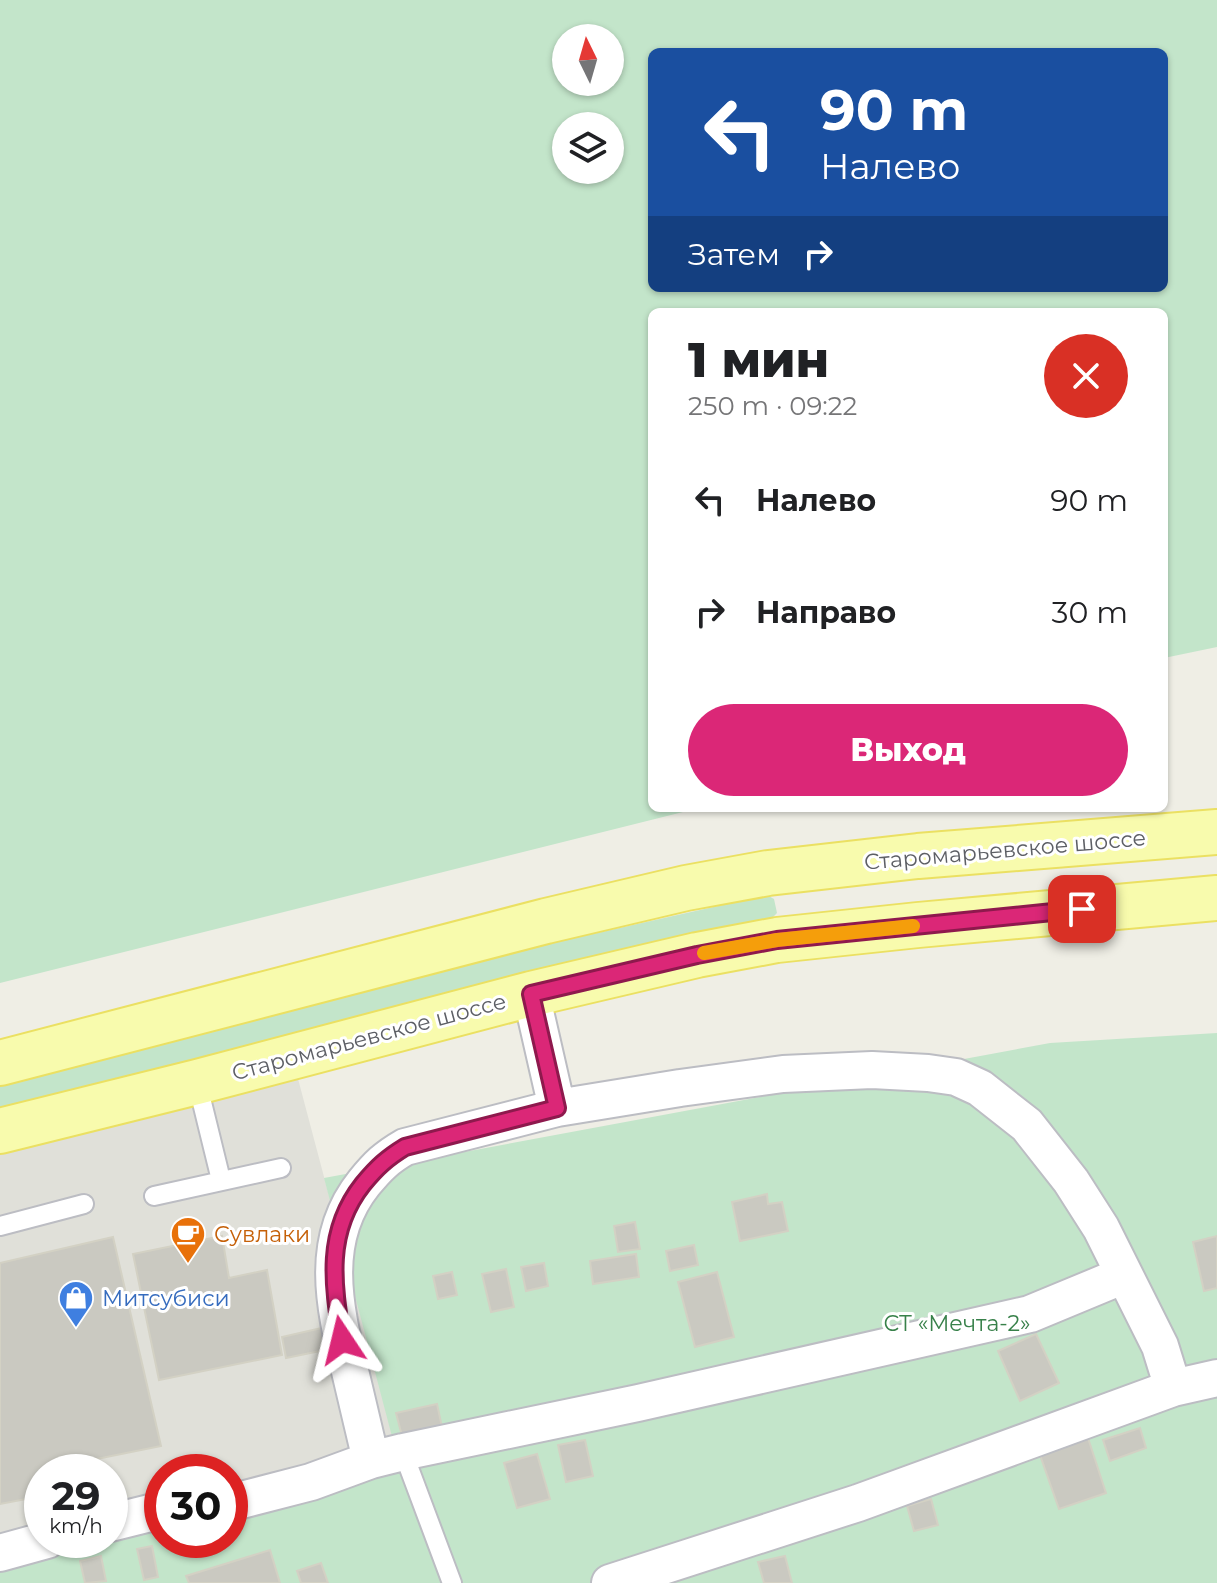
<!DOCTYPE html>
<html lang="ru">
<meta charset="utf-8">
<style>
:root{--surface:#fff;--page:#f2f2f2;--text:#202124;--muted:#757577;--accent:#db2777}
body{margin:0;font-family:Montserrat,sans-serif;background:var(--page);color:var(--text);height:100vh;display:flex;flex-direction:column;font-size:30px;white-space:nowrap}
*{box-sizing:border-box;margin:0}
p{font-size:26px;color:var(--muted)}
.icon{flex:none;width:44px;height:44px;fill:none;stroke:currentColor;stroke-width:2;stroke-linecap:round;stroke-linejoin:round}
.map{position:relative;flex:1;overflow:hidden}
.details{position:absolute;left:648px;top:308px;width:520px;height:504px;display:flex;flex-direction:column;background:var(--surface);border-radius:12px;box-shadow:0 2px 6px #0004}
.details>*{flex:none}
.top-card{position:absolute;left:648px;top:48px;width:520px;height:244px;border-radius:12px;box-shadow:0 2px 6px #0004;background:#1a4fa0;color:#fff;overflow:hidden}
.needle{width:52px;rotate:355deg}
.tools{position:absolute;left:552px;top:24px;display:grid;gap:16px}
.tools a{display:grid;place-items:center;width:72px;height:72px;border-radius:50%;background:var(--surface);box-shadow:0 2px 6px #0004;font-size:40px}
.speed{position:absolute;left:24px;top:1454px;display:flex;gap:16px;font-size:40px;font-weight:700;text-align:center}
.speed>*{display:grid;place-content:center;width:104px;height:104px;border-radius:50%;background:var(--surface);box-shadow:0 2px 6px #0004;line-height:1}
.speed small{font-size:20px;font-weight:400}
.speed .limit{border:12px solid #d22;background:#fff;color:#111}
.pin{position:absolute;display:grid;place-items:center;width:68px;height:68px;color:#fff;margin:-34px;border-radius:16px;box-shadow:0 4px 12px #0006}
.me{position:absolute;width:88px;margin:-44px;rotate:350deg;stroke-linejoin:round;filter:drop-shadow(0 0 6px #0008)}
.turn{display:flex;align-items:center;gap:28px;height:168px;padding:0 40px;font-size:36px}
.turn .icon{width:104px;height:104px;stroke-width:2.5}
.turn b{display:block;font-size:56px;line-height:68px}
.then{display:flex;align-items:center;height:76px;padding:0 40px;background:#0003;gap:16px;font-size:30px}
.round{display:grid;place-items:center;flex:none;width:84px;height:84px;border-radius:42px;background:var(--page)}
.headline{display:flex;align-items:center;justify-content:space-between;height:136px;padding:0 40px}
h1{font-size:48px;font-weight:800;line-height:60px}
.cta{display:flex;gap:16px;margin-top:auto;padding:16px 40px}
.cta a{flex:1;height:92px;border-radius:48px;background:var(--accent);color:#fff;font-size:32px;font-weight:800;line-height:92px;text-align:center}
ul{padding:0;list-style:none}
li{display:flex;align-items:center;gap:24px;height:112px;padding:0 40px}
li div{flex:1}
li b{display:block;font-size:30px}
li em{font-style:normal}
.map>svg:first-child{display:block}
.industrial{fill:#e0e0d9}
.green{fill:#c3e5ca;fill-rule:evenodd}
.building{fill:#cac9c1;stroke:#d3d1c4;stroke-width:2}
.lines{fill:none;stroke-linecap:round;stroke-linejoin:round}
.lane-casing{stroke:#bcbdc3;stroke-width:22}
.street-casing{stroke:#bcbdc3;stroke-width:40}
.primary-casing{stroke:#ebe062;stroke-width:48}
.lane{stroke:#fff;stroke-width:18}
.street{stroke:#fff;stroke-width:36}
.primary{stroke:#f8fbad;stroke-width:44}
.route-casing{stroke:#8e194d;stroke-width:20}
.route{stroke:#db2777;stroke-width:14}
.slow{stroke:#f59e0b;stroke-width:14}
.labels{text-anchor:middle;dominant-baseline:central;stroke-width:6;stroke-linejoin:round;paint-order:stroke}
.street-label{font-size:22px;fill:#5d5f65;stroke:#fff}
.food-label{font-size:22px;fill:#c56008;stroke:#fff;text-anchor:start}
.shop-label{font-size:22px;fill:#366cbe;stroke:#fff;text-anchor:start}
.park-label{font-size:22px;fill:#38814a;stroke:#fff}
</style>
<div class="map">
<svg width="1217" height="1583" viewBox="0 0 1217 1583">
<rect width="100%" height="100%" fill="#efeee5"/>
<path class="industrial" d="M297 1075 401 1467 230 1511V1472H162V1520L110 1534V1472H42V1540H89L0 1564V1151Z"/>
<path class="green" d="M0 0H1217V647L1164 658V312H652V808H699L0 983ZM566 38H610V82H566ZM652 52H1164V288H652ZM566 126H610V170H566Z
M767 895 774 899 777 913 770 920 0 1111V1085L561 941Z
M1217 1033V1583H0V1564L89 1540H110L162 1520V1540H230V1511L400 1467 324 1178 1050 1043Z"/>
<path class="building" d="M767 1194 768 1204 782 1202 788 1231 740 1241 732 1202Z
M635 1222 640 1249 618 1252 614 1226Z
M222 1236 229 1278 267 1270 282 1355 159 1380 133 1254Z
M1217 1236V1288L1204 1291 1193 1242Z
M113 1237 161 1446 62 1466 64 1472H42V1496L0 1504V1263Z
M694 1245 698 1265 670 1271 666 1251Z
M636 1254 639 1277 593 1284 590 1261Z
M544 1263 548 1286 526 1291 521 1267Z
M506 1269 514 1307 491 1312 482 1274Z
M452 1272 457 1295 438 1299 433 1276Z
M717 1272 734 1337 695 1347 678 1282Z
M326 1327 330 1349 286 1358 282 1337Z
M1036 1334 1059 1383 1020 1401 998 1351Z
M437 1404 442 1427 402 1436 396 1413Z
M1140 1428 1146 1448 1110 1461 1103 1440Z
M1088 1438 1106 1493 1059 1509 1040 1455Z
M585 1440 593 1476 566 1482 558 1445Z
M537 1454 550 1499 517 1508 504 1463Z
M931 1499 938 1525 914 1531 907 1506Z
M152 1546 158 1577 144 1580 137 1549Z
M270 1550 280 1583H189L186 1576Z
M101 1556 106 1581 85 1583 80 1561Z
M785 1556 792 1583H764L758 1562Z
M321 1563 328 1583H301L297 1571Z"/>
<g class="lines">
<defs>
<path id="lane" d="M197 1082 221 1180
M154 1196 281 1168
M0 1226 84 1204
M403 1452 452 1583"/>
<path id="street" d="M531 994 557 1108
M1173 1388 1217 1378
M371 1460C364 1430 357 1400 350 1371 334 1306 319 1239 364 1183 378 1166 386 1158 405 1147L557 1108 680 1088 783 1074 872 1070 928 1073 956 1077 980 1088 1027 1125 1071 1181 1101 1228 1160 1346 1173 1388 858 1503 610 1583
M230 1503 311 1482 371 1460 403 1452 638 1403 1030 1314 1124 1275
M110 1523 162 1510
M0 1553 47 1540"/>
<path id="primary" d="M0 1063 546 921 686 888 768 873 918 856 1217 832
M0 1131 197 1082 531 994 697 955 777 940 918 925 1217 898"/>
</defs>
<use href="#lane" class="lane-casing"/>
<use href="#street" class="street-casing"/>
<use href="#primary" class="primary-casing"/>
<use href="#lane" class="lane"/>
<use href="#street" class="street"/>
<use href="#primary" class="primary"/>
</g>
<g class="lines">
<defs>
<path id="route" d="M342 1340C333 1283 325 1232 363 1184 377 1167 387 1158 405 1147L557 1108 531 994 697 955 777 940 1082 909"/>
</defs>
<use href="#route" class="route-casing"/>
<use href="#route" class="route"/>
<path class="slow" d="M704 953 777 940 913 926"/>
</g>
<defs>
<symbol id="cafe-pin" viewBox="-11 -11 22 30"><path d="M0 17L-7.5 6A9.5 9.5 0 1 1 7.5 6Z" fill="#e8710a" stroke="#fff"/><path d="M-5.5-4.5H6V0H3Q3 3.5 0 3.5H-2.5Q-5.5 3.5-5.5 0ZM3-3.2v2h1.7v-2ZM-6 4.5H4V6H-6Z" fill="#fff"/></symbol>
<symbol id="shop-pin" viewBox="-11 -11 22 30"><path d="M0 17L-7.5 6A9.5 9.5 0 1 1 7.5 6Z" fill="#3f7fe0" stroke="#fff"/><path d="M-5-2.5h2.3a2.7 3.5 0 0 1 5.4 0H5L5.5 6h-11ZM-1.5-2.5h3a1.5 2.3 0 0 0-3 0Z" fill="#fff"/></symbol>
</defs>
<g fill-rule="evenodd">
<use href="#cafe-pin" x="168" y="1214" width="40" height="54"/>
<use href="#shop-pin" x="56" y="1278" width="40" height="54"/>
</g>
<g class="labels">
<g class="street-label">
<text transform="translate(1005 850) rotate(-5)">Старомарьевское шоссе</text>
<text transform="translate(369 1037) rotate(-15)">Старомарьевское шоссе</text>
</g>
<g class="food-label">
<text x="214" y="1234">Сувлаки</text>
</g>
<g class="shop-label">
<text x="102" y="1298">Митсубиси</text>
</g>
<g class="park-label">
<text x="957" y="1323">СТ «Мечта-2»</text>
</g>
</g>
</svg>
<div class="tools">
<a><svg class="needle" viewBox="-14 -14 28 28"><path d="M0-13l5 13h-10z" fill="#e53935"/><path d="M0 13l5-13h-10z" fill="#757577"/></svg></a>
<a><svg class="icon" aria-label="layers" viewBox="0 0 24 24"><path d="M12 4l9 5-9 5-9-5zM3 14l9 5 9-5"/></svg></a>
</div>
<div class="speed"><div>29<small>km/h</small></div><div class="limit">30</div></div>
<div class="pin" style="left:1082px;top:909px;background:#d93025"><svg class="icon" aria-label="arrive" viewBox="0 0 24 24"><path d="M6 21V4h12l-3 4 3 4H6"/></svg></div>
<svg class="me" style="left:342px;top:1340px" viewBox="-20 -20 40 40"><path d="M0-17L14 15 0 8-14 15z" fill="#db2777" stroke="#fff" stroke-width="4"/></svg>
<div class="top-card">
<div class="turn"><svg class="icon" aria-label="left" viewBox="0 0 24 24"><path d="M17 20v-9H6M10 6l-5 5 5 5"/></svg><div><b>90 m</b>Налево</div></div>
<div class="then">Затем<svg class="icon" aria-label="right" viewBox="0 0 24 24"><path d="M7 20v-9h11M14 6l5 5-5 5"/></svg></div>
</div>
<section class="details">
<div class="headline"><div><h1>1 мин</h1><p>250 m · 09:22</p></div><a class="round" style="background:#d93025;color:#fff"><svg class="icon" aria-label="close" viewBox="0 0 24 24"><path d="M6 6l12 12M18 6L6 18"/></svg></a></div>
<ul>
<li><svg class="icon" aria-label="left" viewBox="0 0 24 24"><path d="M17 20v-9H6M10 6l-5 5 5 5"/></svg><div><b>Налево</b></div><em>90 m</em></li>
<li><svg class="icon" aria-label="right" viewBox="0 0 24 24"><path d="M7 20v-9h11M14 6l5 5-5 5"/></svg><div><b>Направо</b></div><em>30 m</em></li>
</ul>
<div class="cta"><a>Выход</a></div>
</section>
</div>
